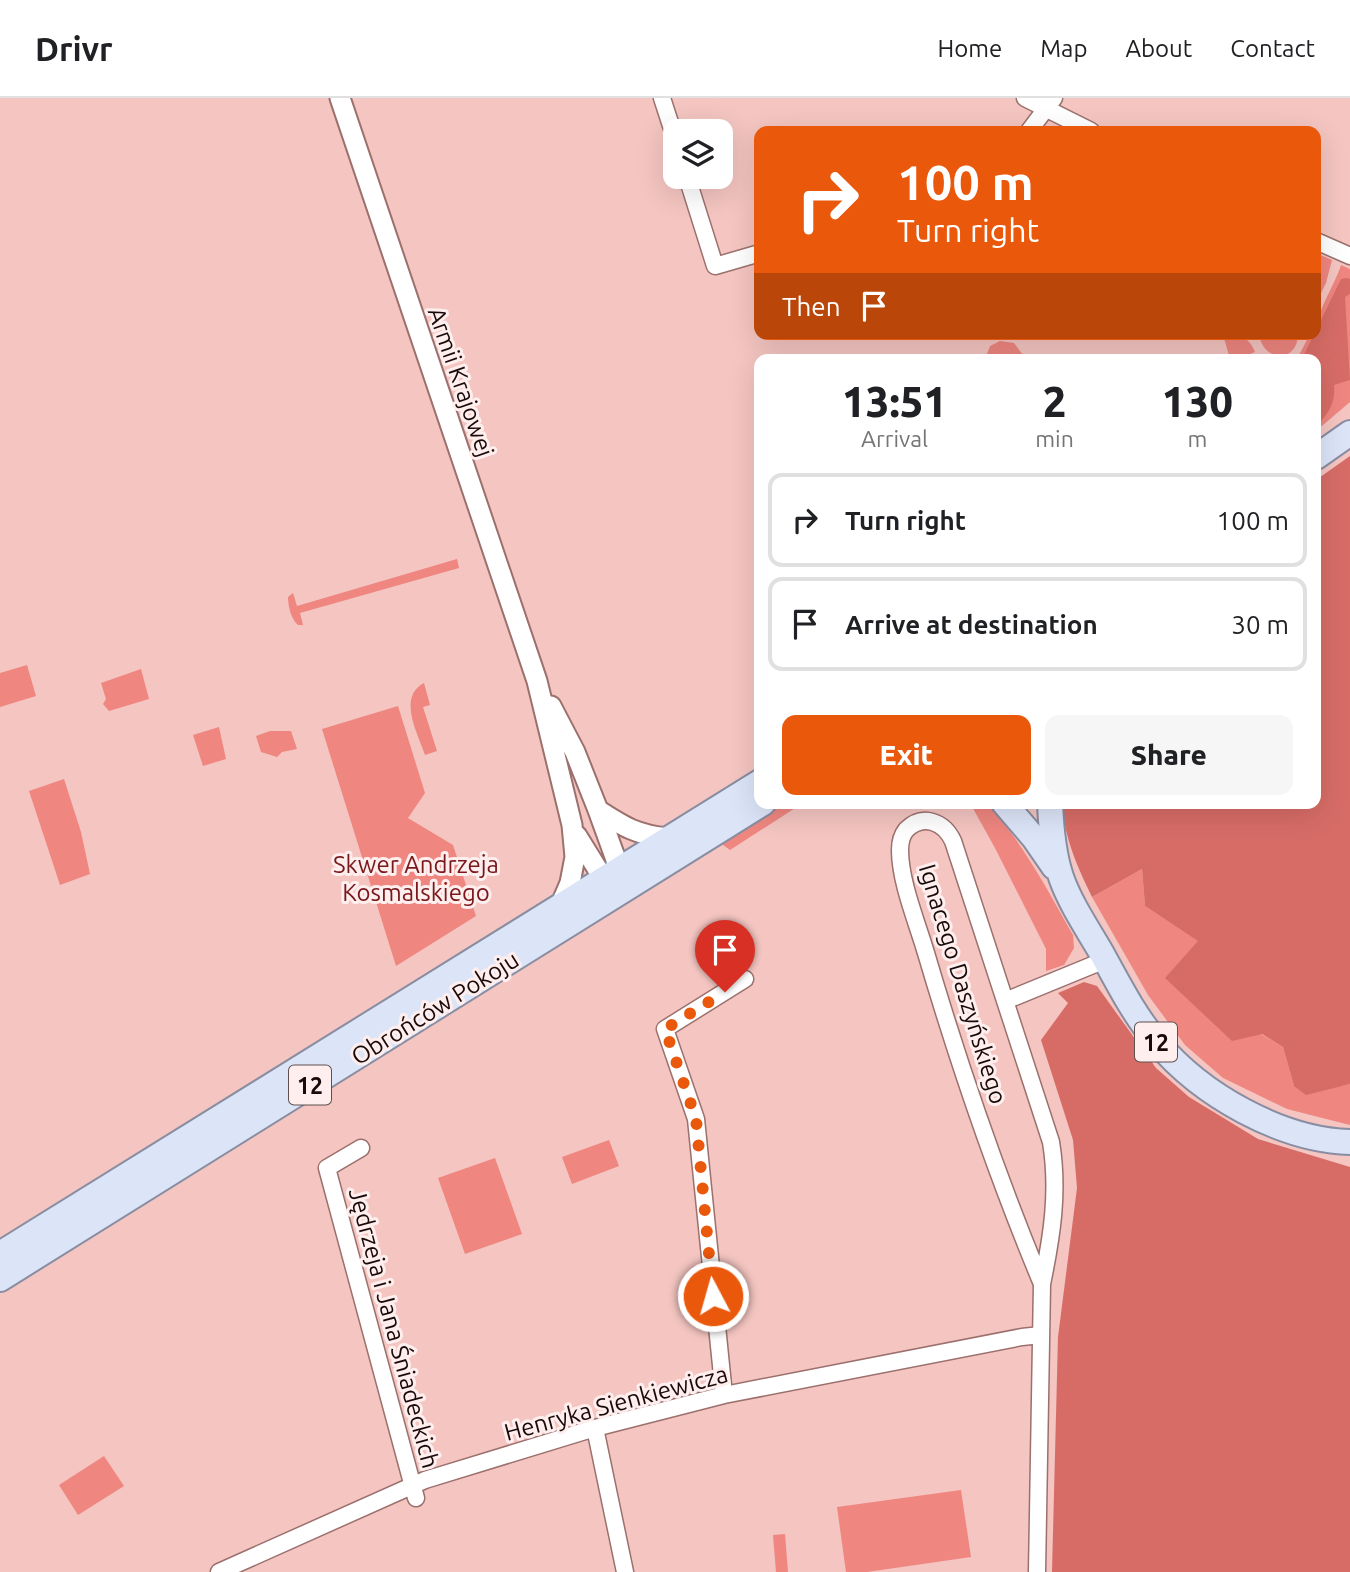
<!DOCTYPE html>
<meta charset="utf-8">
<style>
:root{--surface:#fff;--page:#f6f6f6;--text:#202124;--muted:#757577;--line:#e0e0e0;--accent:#ea580c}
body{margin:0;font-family:Ubuntu,sans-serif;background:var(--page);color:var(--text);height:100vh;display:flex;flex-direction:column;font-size:26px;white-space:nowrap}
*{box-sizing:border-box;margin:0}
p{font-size:23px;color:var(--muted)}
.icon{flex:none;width:38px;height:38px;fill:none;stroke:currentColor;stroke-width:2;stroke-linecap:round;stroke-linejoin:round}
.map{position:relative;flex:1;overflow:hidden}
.details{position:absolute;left:754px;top:256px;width:567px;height:455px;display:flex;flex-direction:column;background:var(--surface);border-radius:14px;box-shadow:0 7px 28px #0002}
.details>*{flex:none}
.guide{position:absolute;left:754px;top:28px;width:567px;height:214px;border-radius:14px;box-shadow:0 7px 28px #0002;background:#ea580c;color:#fff;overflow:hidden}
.tools{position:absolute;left:663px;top:21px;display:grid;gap:14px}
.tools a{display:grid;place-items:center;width:70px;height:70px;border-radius:14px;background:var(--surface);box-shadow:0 7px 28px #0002;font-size:35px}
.pin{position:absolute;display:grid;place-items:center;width:60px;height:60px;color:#fff;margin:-72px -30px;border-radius:50% 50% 50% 0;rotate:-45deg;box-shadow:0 0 7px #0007}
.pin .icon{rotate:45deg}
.me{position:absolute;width:77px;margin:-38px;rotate:354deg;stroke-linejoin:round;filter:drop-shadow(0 0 5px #0008)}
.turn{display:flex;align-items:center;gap:24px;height:147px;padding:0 28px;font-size:32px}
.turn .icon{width:91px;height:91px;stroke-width:2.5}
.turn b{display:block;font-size:49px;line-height:60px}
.then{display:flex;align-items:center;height:66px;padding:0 28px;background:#0003;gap:14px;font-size:26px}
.eta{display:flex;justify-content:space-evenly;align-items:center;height:119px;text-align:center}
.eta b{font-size:42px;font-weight:800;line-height:49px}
.action{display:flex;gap:14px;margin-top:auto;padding:14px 28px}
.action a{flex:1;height:80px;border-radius:14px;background:var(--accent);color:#fff;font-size:28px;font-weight:800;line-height:80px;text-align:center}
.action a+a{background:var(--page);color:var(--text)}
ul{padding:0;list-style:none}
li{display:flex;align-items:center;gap:21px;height:94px;margin:0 14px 10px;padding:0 14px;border:4px solid var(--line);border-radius:14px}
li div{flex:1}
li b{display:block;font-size:26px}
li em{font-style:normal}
header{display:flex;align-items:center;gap:42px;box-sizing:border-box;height:98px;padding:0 35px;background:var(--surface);border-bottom:2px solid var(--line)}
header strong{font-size:33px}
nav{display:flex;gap:38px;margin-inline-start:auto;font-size:24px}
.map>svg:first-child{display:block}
.green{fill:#ef8680}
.forest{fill:#d76c67}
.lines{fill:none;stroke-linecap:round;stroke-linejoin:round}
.minor-casing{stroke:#9b706d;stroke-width:19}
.tertiary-casing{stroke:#9b706d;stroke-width:23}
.primary-casing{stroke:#898da1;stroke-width:28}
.minor{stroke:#fff;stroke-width:16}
.tertiary{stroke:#fff;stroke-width:19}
.primary{stroke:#dce5f8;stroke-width:24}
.route{stroke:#ea580c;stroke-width:12;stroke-dasharray:0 21.6}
.labels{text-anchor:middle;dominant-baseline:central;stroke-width:6;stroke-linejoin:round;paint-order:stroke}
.shield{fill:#feefee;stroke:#5e4f4e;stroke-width:2}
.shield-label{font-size:23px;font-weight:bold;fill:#190a09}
.street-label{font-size:24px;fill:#190a09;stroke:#feefee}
.park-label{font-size:24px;fill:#79171b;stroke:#feefee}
</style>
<header>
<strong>Drivr</strong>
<nav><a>Home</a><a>Map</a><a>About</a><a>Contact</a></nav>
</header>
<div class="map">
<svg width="1350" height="1474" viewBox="0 0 1350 1474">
<rect width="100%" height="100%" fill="#f4c5c1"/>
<path class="green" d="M1316 155 1332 162 1326 185 1316 205Z
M1341 167 1350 171V304L1316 333V261H1297L1310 236H1316C1316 213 1334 189 1341 167Z
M1225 236C1240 236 1249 239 1255 254L1238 261H1230L1224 240Z
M1259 236H1298C1298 265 1263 265 1259 236Z
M1000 243 1014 245 1023 257 1009 261H985L990 248Z
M457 461 459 470 300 515 303 527H298C291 521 288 508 288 499L293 495 297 508Z
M27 567 36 598 0 609V575Z
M141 571 149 601 109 613 103 606 106 601 101 585Z
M424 585 430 607 423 609 437 653 425 657C418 636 397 599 424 585Z
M398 608 425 695 408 720 453 747 476 818 396 868 322 631Z
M219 629 226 661 203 668 193 637Z
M270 633H291L297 651 282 654 277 659 261 654 256 638Z
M64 681 81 734 90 776 60 787 29 693Z
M781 705H803L730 752 719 744Z
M970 705H987C1023 745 1047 791 1073 837L1074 850 1064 867 1046 873V851L995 750Z
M1142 771 1145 808 1199 843 1166 880 1283 949 1294 988H1342L1350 986V1027L1287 1011 1223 980 1185 947 1148 897 1092 799Z
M609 1042 619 1068 572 1086 562 1059Z
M495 1060 522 1136 465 1156 438 1080Z
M104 1358 124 1388 78 1417 59 1387Z
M961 1392 971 1459 867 1474H846L837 1409Z
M785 1436 788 1474H776L773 1437Z"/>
<path class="forest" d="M1347 180 1350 181V196L1345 199 1350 282 1334 287C1336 305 1328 316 1316 329V261H1302L1341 181Z
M1350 358V986L1306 997 1294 988 1283 949 1262 936 1232 943 1165 880 1198 843 1145 808 1142 771 1092 799C1078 770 1063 738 1063 705H1316V382Z
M1084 884 1097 888 1156 970 1189 999 1258 1041 1350 1069V1474H1052L1058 1239 1077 1090 1073 1042 1041 942 1068 905 1058 895Z"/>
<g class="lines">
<defs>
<path id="minor" d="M662 0 676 43
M1025 0 1091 33
M1029 33 1054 0
M687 79 715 168 760 155
M1316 143 1350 158
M1005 903 1105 862
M361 1050 327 1070 416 1400
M724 1297 696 1021 665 931 745 881
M595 1330 625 1474
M219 1474 425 1382 595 1330 724 1297 1022 1239 1041 1237
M1037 1474 1042 1186C1052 1138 1059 1093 1051 1044L953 743C944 724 923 715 906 732 902 737 900 745 900 752 900 784 917 824 926 855 959 967 997 1078 1042 1186"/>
<path id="tertiary" d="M340 0 537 583 572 727 575 759 570 785 561 806
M551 608 575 654 598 712 619 770 621 784
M598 712C624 729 637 737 668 740
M577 738 603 780 615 789"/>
<path id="primary" d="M1316 359 1350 335
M1004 705 1034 740 1054 769
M1050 705C1051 730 1053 755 1061 779 1070 805 1087 830 1101 854 1118 885 1134 917 1157 944 1201 997 1281 1042 1350 1044
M0 1156 760 684
M0 1181 763 705"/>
</defs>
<use href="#minor" class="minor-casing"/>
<use href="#tertiary" class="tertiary-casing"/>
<use href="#primary" class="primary-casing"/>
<use href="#minor" class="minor"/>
<use href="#tertiary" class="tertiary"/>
<use href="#primary" class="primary"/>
</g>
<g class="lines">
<path class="route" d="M713 1198 696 1021 665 931 725 894"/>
</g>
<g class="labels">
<g class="shield">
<rect x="1135" y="924.5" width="42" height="39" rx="5"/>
<rect x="289" y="967.5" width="42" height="39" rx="5"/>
</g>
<g class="shield-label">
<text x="1156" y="944">12</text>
<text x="310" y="987">12</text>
</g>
<g class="street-label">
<text transform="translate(461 284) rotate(71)">Armii Krajowej</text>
<text transform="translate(963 886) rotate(73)">Ignacego Daszyńskiego</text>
<text transform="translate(435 910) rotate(-32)">Obrońców Pokoju</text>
<text transform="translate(394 1230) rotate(75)">Jędrzeja i Jana Śniadeckich</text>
<text transform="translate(616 1305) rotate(-15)">Henryka Sienkiewicza</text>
</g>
<g class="park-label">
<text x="416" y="766">Skwer Andrzeja<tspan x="416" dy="28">Kosmalskiego</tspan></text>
</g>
</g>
</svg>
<div class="tools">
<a><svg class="icon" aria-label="layers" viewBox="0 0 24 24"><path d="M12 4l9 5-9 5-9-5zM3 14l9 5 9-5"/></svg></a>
</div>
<div class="pin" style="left:725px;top:894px;background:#d93025"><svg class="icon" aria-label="arrive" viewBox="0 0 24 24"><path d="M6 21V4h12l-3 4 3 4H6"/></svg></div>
<svg class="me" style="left:713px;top:1198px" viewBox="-20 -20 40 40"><circle r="17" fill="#ea580c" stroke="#fff" stroke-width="3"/><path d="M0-11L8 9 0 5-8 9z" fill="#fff"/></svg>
<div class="guide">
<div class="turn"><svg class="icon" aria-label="right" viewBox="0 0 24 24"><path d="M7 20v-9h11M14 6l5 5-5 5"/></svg><div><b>100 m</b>Turn right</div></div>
<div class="then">Then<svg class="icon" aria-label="arrive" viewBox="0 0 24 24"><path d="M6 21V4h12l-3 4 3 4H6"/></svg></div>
</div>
<section class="details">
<div class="eta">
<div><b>13:51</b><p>Arrival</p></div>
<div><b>2</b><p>min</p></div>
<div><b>130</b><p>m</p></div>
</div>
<ul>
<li><svg class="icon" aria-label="right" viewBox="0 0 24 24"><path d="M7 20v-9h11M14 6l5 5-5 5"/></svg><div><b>Turn right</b></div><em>100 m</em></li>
<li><svg class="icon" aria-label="arrive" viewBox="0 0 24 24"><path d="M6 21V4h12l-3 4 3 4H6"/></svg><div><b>Arrive at destination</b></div><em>30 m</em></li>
</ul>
<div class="action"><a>Exit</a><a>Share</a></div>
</section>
</div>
